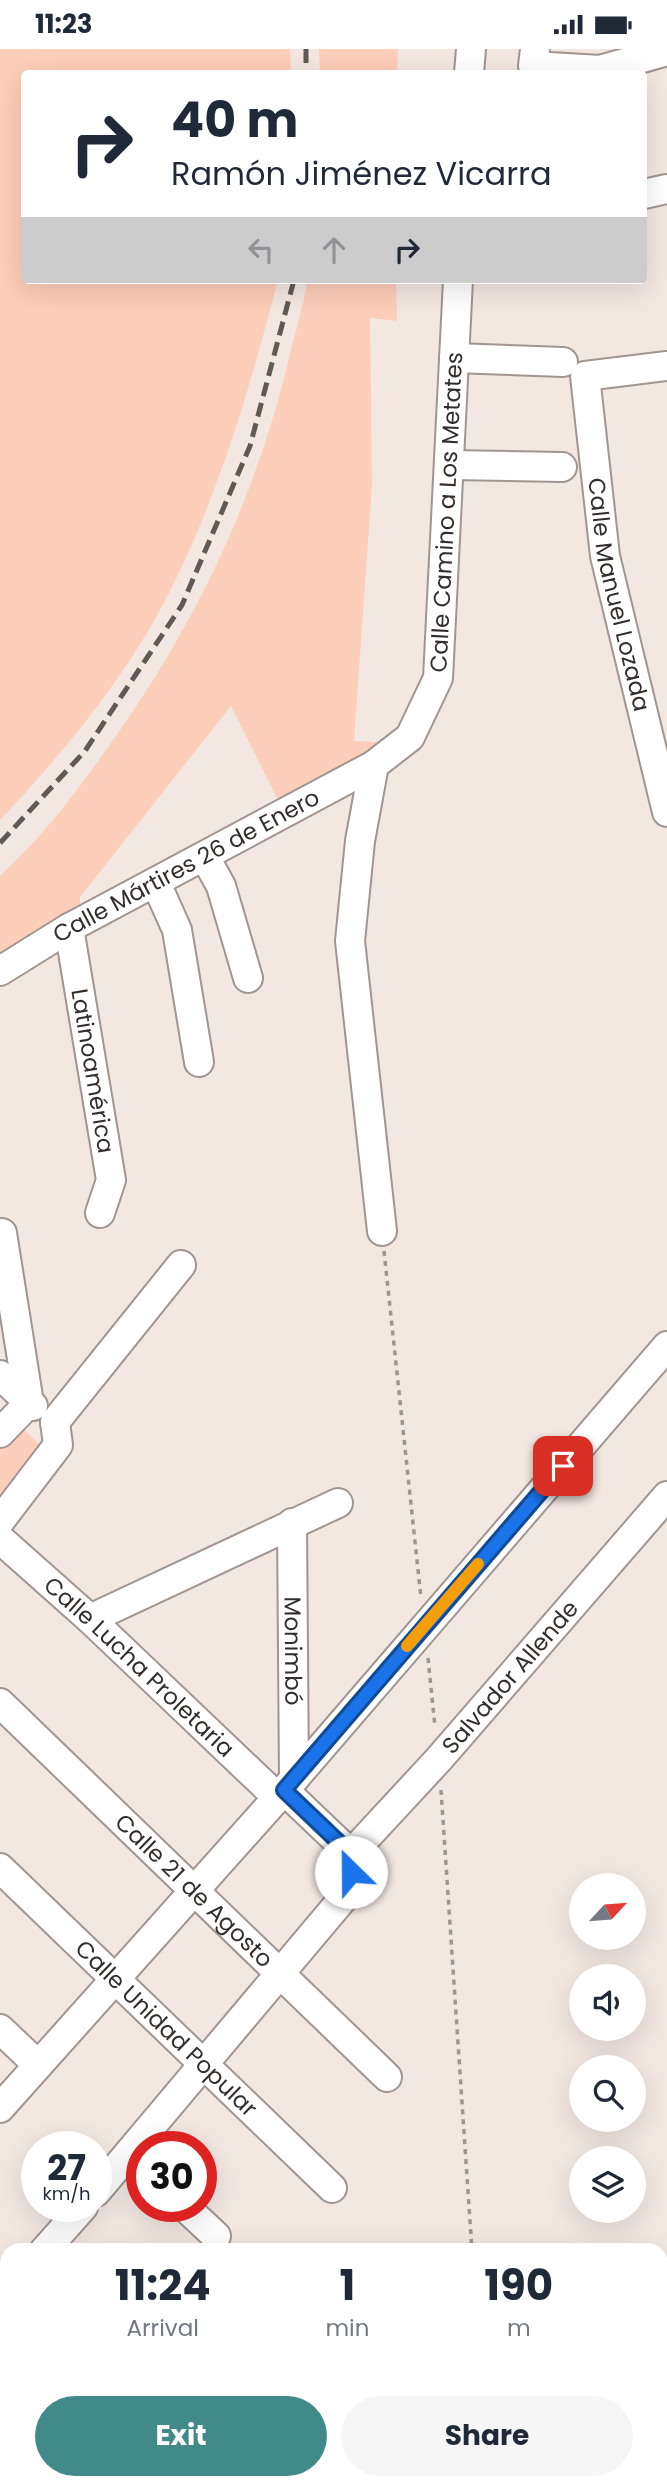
<!DOCTYPE html>
<meta charset="utf-8">
<style>
:root{--surface:#fff;--page:#f6f6f7;--text:#1f2937;--muted:#747a83;--accent:#428a8a}
body{margin:0;font-family:Poppins,sans-serif;background:var(--page);color:var(--text);height:100vh;display:flex;flex-direction:column;font-size:26px;white-space:nowrap}
*{box-sizing:border-box;margin:0}
p{font-size:23px;color:var(--muted)}
.icon{flex:none;width:38px;height:38px;fill:none;stroke:currentColor;stroke-width:2;stroke-linecap:round;stroke-linejoin:round}
.map{position:relative;flex:1;overflow:hidden}
.details{position:absolute;left:0px;top:2194px;width:668px;height:247px;display:flex;flex-direction:column;background:var(--surface);border-radius:21px 21px 0 0;box-shadow:0 7px 28px #0002}
.details>*{flex:none}
.top-card{position:absolute;left:21px;top:21px;width:626px;height:214px;border-radius:7px;box-shadow:0 7px 28px #0002;background:#fff;color:var(--text);overflow:hidden}
.needle{width:46px;rotate:64deg}
.controls{position:absolute;left:569px;top:1824px;display:grid;gap:14px}
.controls a{display:grid;place-items:center;width:77px;height:77px;border-radius:50%;background:var(--surface);box-shadow:0 7px 28px #0002;font-size:35px}
.speed{position:absolute;left:21px;top:2082px;display:flex;gap:14px;font-size:35px;font-weight:700;text-align:center}
.speed>*{display:grid;place-content:center;width:91px;height:91px;border-radius:50%;background:var(--surface);box-shadow:0 7px 28px #0002;line-height:1}
.speed small{font-size:18px;font-weight:400}
.speed .limit{border:10px solid #d22;background:#fff;color:#111}
.pin{position:absolute;display:grid;place-items:center;width:60px;height:60px;color:#fff;margin:-30px;border-radius:14px;box-shadow:0 4px 10px #0006}
.me{position:absolute;width:77px;margin:-38px;rotate:337deg;stroke-linejoin:round;filter:drop-shadow(0 0 5px #0008)}
.turn{display:flex;align-items:center;gap:24px;height:147px;padding:0 35px;font-size:32px}
.turn .icon{width:91px;height:91px;stroke-width:2.5}
.turn b{display:block;font-size:49px;line-height:60px}
.lanes{display:flex;align-items:center;height:66px;padding:0 35px;background:#0003;justify-content:center;gap:35px;direction:ltr}
.lanes .off{opacity:.35}
.eta{display:flex;justify-content:space-evenly;align-items:center;height:119px;text-align:center}
.eta b{font-size:42px;font-weight:700;line-height:49px}
.button{display:flex;gap:14px;margin-top:auto;padding:14px 35px}
.button a{flex:1;height:80px;border-radius:42px;background:var(--accent);color:#fff;font-size:28px;font-weight:700;line-height:80px;text-align:center}
.button a+a{background:var(--page);color:var(--text)}
.status{display:flex;justify-content:space-between;align-items:center;height:49px;padding:0 35px;background:var(--surface);direction:ltr}
.status svg{height:19px;fill:currentColor}
.map>svg:first-child{display:block}
.green{fill:#fdceb9}
.lines{fill:none;stroke-linecap:round;stroke-linejoin:round}
.minor-casing{stroke:#a09590;stroke-width:32}
.path{stroke:#9e9591;stroke-width:3.5;stroke-dasharray:5 5;stroke-linecap:butt}
.minor{stroke:#fff;stroke-width:28}
.rail{stroke:#605956;stroke-width:5;stroke-dasharray:14 7;stroke-linecap:butt}
.route-casing{stroke:#114b97;stroke-width:18}
.route{stroke:#1a73e8;stroke-width:12}
.slow{stroke:#f59e0b;stroke-width:12}
.labels{text-anchor:middle;dominant-baseline:central;stroke-width:5;stroke-linejoin:round;paint-order:stroke}
.street-label{font-size:23px;fill:#332e2c;stroke:#fff5f1}
</style>
<div class="status"><b>11:23</b><svg viewBox="0 0 49 12"><path d="M0 12V9h3v3zM5 12V6h3v6zM10 12V3h3v9zM15 12V0h3v12zM26 1h20v11H26zM47 4h2v5h-2z"/></svg></div>
<div class="map">
<svg width="667" height="2440" viewBox="0 0 667 2440">
<rect width="100%" height="100%" fill="#f3e7e2"/>
<path class="green" d="M0 0H290L291 24H24V231H278C251 335 222 435 175 532 132 621 67 700 0 771Z
M319 0H398L397 24H320Z
M307 231H396L397 272 370 269 372 435 354 692 393 694 279 753 231 657 80 848V861L0 907V827C40 791 74 746 106 701 192 582 255 453 289 309 295 283 304 257 307 231Z
M21 1378 46 1402 0 1453V1401Z"/>
<g class="lines">
<defs>
<g id="minor">
<path d="M535 0 533 17 600 21 667 2"/>
<path d="M469 24 471 0"/>
<path d="M644 145 667 140"/>
<path d="M454 309 563 313"/>
<path id="s1" d="M667 317 585 327 605 507 667 763"/>
<path d="M449 416 562 418"/>
<path d="M374 716 360 792 350 892 382 1182"/>
<path d="M205 808 221 837 248 929"/>
<path d="M156 834 177 881 199 1013"/>
<path id="s2" d="M69 879 111 1131 100 1164"/>
<path id="s3" d="M0 922 69 879 374 716 410 688 438 629 458 231"/>
<path d="M0 1326 33 1357"/>
<path d="M55 1373 181 1216"/>
<path d="M0 1384 29 1354 2 1184"/>
<path d="M0 1472 58 1396 55 1373"/>
<path id="s4" d="M292 1474 294 1730"/>
<path id="s5" d="M0 1490 90 1570 277 1748"/>
<path d="M90 1570 338 1454"/>
<path id="s6" d="M0 1654 387 2028"/>
<path id="s7" d="M351 1805 439 1710 667 1447"/>
<path id="s8" d="M0 1819 332 2139"/>
<path d="M0 1980 38 2016"/>
<path d="M0 2059 294 1730 667 1297"/>
<path d="M96 2143 351 1840V1805L284 1741"/>
<path d="M185 2158 216 2187"/>
<path d="M44 2202 83 2158"/>
<path d="M0 2251 7 2243"/>
<path d="M662 2424 667 2396"/>
</g>
</defs>
<use href="#minor" class="minor-casing"/>
<path class="path" d="M384 1202 421 1549
M428 1609 435 1678
M441 1741 472 2202
M662 2315 667 2330"/>
<use href="#minor" class="minor"/>
<path class="rail" d="M306 0V24
M0 794 85 702 182 556 250 397 294 231"/>
</g>
<g class="lines">
<defs>
<path id="route" d="M351 1823V1805L284 1741 563 1417"/>
</defs>
<use href="#route" class="route-casing"/>
<use href="#route" class="route"/>
<path class="slow" d="M407 1597 478 1515"/>
</g>
<g class="labels">
<g class="street-label">
<text stroke="none"><textPath href="#s3" startOffset="704">Calle Camino a Los Metates</textPath></text>
<text stroke="none"><textPath href="#s1" startOffset="304">Calle Manuel Lozada</textPath></text>
<text stroke="none"><textPath href="#s3" startOffset="214">Calle Mártires 26 de Enero</textPath></text>
<text stroke="none"><textPath href="#s2" startOffset="145">Latinoamérica</textPath></text>
<text stroke="none"><textPath href="#s4" startOffset="128">Monimbó</textPath></text>
<text stroke="none"><textPath href="#s5" startOffset="189">Calle Lucha Proletaria</textPath></text>
<text stroke="none"><textPath href="#s7" startOffset="238">Salvador Allende</textPath></text>
<text stroke="none"><textPath href="#s6" startOffset="270">Calle 21 de Agosto</textPath></text>
<text stroke="none"><textPath href="#s8" startOffset="231">Calle Unidad Popular</textPath></text>
</g>
</g>
</svg>
<div class="controls">
<a><svg class="needle" viewBox="-14 -14 28 28"><path d="M0-13l5 13h-10z" fill="#e53935"/><path d="M0 13l5-13h-10z" fill="#747a83"/></svg></a>
<a><svg class="icon" aria-label="sound" viewBox="0 0 24 24"><path d="M4 9h4l5-4v14l-5-4H4zM17 9q2 3 0 6"/></svg></a>
<a><svg class="icon" aria-label="search" viewBox="0 0 24 24"><circle cx="10" cy="10" r="6"/><path d="M15 15l6 6"/></svg></a>
<a><svg class="icon" aria-label="layers" viewBox="0 0 24 24"><path d="M12 4l9 5-9 5-9-5zM3 14l9 5 9-5"/></svg></a>
</div>
<div class="speed"><div>27<small>km/h</small></div><div class="limit">30</div></div>
<div class="pin" style="left:563px;top:1417px;background:#d93025"><svg class="icon" aria-label="arrive" viewBox="0 0 24 24"><path d="M6 21V4h12l-3 4 3 4H6"/></svg></div>
<svg class="me" style="left:351px;top:1823px" viewBox="-20 -20 40 40"><circle r="19" fill="#fff"/><path d="M0-13L10 11 0 6-10 11z" fill="#1a73e8"/></svg>
<div class="top-card">
<div class="turn"><svg class="icon" aria-label="right" viewBox="0 0 24 24"><path d="M7 20v-9h11M14 6l5 5-5 5"/></svg><div><b>40 m</b>Ramón Jiménez Vicarra</div></div>
<div class="lanes"><svg class="icon off" aria-label="left" viewBox="0 0 24 24"><path d="M17 20v-9H6M10 6l-5 5 5 5"/></svg><svg class="icon off" aria-label="ahead" viewBox="0 0 24 24"><path d="M12 20V5M6 11l6-6 6 6"/></svg><svg class="icon" aria-label="right" viewBox="0 0 24 24"><path d="M7 20v-9h11M14 6l5 5-5 5"/></svg></div>
</div>
<section class="details">
<div class="eta">
<div><b>11:24</b><p>Arrival</p></div>
<div><b>1</b><p>min</p></div>
<div><b>190</b><p>m</p></div>
</div>
<div class="button"><a>Exit</a><a>Share</a></div>
</section>
</div>
